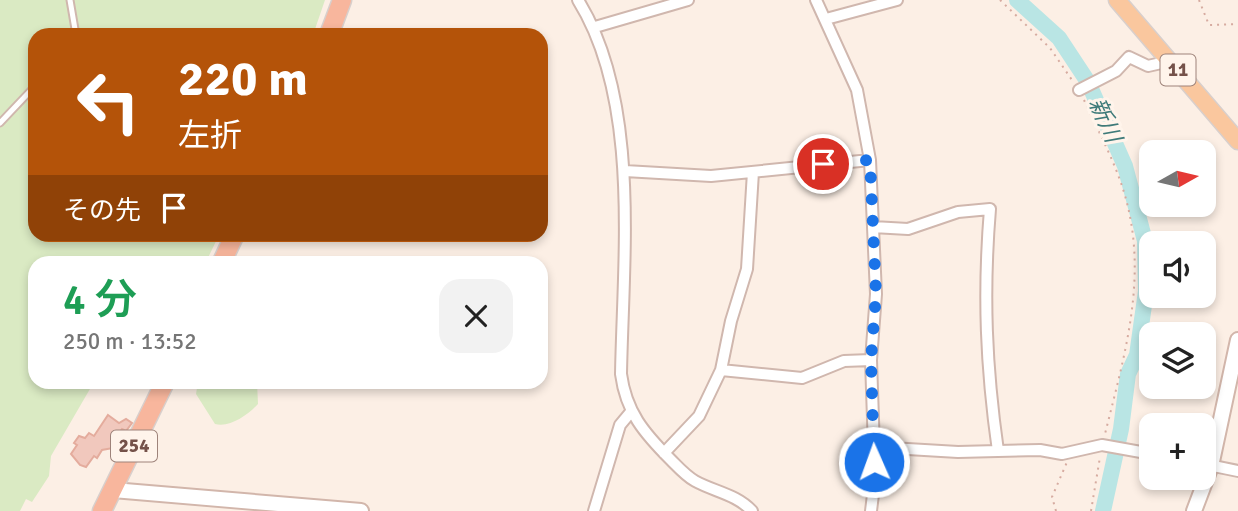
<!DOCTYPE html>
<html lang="ja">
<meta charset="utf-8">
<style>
:root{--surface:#fff;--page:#f2f2f2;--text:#222;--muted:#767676}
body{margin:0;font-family:Signika,"Noto Sans JP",sans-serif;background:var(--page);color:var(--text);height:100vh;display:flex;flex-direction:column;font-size:26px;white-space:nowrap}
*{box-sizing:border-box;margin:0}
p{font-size:23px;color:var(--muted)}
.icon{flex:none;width:38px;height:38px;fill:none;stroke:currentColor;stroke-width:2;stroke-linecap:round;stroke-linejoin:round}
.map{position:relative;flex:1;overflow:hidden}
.drawer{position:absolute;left:28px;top:256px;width:520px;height:133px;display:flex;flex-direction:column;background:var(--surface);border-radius:21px;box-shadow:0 4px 10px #0003}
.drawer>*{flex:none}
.guide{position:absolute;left:28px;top:28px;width:520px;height:214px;border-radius:21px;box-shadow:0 4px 10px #0003;background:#b45309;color:#fff;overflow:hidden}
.needle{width:46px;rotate:82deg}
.controls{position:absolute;left:1139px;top:140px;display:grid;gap:14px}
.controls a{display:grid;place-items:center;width:77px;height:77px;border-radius:14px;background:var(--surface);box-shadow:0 4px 10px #0003;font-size:35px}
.pin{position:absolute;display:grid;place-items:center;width:60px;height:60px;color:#fff;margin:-30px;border:4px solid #fff;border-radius:50%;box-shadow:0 2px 7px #0007}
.me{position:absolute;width:77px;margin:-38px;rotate:358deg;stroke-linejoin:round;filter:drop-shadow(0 0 5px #0008)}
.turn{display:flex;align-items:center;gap:24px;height:147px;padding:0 35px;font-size:32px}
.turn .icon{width:91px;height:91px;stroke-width:2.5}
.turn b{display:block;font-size:49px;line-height:60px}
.then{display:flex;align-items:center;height:66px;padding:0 35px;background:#0003;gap:14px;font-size:26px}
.round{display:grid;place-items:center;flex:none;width:74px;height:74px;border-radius:21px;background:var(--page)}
.summary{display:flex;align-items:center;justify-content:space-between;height:119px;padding:0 35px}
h1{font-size:42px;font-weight:600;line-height:52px;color:#1e9e55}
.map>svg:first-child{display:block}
.green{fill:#daeac3}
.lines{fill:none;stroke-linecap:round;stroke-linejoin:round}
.river{stroke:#b9e5e4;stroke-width:16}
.building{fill:#f1c8bd;stroke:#e4ac9d;stroke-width:2}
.service-casing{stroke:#d0b7ae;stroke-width:9}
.minor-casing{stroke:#d0b7ae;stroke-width:14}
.secondary-casing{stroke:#d2b6ab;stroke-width:18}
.primary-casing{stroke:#d8cfcc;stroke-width:19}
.trunk-casing{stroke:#d8cfcc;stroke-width:21}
.path{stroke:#d6aba0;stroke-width:2;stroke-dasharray:2 5;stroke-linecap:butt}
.service{stroke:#fff;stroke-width:5}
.minor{stroke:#fff;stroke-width:10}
.secondary{stroke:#fff;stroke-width:14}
.primary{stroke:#fac79e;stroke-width:16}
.trunk{stroke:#f8b69d;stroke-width:18}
.route{stroke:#1a73e8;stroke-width:12;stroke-dasharray:0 21.6}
.labels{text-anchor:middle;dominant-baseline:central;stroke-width:6;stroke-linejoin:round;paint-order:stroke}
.shield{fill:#fff4eb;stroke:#9e837a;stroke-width:2}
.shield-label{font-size:19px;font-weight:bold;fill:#75524a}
.water-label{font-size:23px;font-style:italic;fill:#3e7a79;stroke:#fff4eb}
</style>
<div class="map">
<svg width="1238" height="511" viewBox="0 0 1238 511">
<rect width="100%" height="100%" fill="#fcefe5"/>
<path class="green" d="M0 0H325L313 35H35V234L219 235 206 262H35V382H94L51 456 49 476 32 502 26 499 20 511H0Z
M198 382H257L258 404C248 415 230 428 215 424L196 394Z"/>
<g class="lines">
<path class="river" d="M1017 0 1059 38 1088 82 1125 166 1145 241 1146 291 1137 355 1128 374 1121 429 1103 511"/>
</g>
<path class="building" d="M108 415 119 423 126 419 132 423 126 431 122 429 112 443 113 448 102 450 97 458 94 456 86 467 80 465 71 454 77 445 74 443 79 436 85 438 89 433 94 436Z"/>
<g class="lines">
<defs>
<path id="service" d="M70 0 76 35
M0 123 35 86"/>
<path id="minor" d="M578 0C641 101 623 258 621 374 626 412 644 433 671 460 678 467 686 476 695 481 715 492 736 494 752 511
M816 0 857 90 870 160 876 294 871 360 875 478 871 511
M826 19 897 0
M595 27 688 0
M1079 90 1116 71 1129 57 1148 66 1170 61
M625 171 711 176 870 160
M873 227 908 229 958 212 990 209C983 294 986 367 998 451
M721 370 802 378 844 361 871 360
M874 447 958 452 1040 450 1062 454 1102 445 1152 454
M664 453 699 416 721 370 731 321 747 269 753 172
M1204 464 1238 471
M594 511 620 425 630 413"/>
<path id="secondary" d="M113 490 361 511
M1194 511 1211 466 1238 340"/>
<path id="primary" d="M1117 0 1238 141"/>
<path id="trunk" d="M329 35 342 0
M222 262 235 234
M102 511 165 382"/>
</defs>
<use href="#service" class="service-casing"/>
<use href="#minor" class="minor-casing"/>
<use href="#secondary" class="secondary-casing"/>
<use href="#primary" class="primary-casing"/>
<use href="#trunk" class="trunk-casing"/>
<path class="path" d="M1000 0 1050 48 1074 83
M1199 0 1209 25 1238 24
M1084 100C1099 133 1118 167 1127 203 1147 282 1124 357 1105 434
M1056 511 1052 497 1067 462
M1091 511 1100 457"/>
<use href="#service" class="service"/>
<use href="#minor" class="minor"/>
<use href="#secondary" class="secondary"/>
<use href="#primary" class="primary"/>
<use href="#trunk" class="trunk"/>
</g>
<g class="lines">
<path class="route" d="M823 164 870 160 876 294 871 360 874 462"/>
</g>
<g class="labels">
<g class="shield">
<rect x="1160.5" y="54.5" width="35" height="31" rx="5"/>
<rect x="111" y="430.5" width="46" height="31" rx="5"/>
</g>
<g class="shield-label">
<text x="1178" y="70">11</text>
<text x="134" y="446">254</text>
</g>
<g class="water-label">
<text transform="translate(1105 120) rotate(66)">新川</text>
</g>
</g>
</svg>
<div class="controls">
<a><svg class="needle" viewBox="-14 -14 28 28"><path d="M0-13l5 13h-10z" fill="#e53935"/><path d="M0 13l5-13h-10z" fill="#767676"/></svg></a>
<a><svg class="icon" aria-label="sound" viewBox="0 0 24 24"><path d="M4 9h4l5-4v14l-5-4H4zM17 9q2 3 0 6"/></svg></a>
<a><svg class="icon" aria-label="layers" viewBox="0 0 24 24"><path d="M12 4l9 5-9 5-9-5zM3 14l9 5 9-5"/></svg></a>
<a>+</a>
</div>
<div class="pin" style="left:823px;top:164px;background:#d93025"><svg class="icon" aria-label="arrive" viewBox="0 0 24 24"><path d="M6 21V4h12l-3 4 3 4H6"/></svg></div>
<svg class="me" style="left:874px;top:462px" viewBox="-20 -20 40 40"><circle r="17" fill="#1a73e8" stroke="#fff" stroke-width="3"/><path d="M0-11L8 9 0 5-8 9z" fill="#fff"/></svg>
<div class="guide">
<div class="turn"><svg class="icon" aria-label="left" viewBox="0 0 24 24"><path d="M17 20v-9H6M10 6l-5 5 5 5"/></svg><div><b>220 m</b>左折</div></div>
<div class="then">その先<svg class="icon" aria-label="arrive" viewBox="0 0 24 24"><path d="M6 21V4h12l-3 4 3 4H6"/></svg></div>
</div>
<section class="drawer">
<div class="summary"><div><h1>4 分</h1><p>250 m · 13:52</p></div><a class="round"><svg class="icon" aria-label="close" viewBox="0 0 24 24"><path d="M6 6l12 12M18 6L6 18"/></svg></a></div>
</section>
</div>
